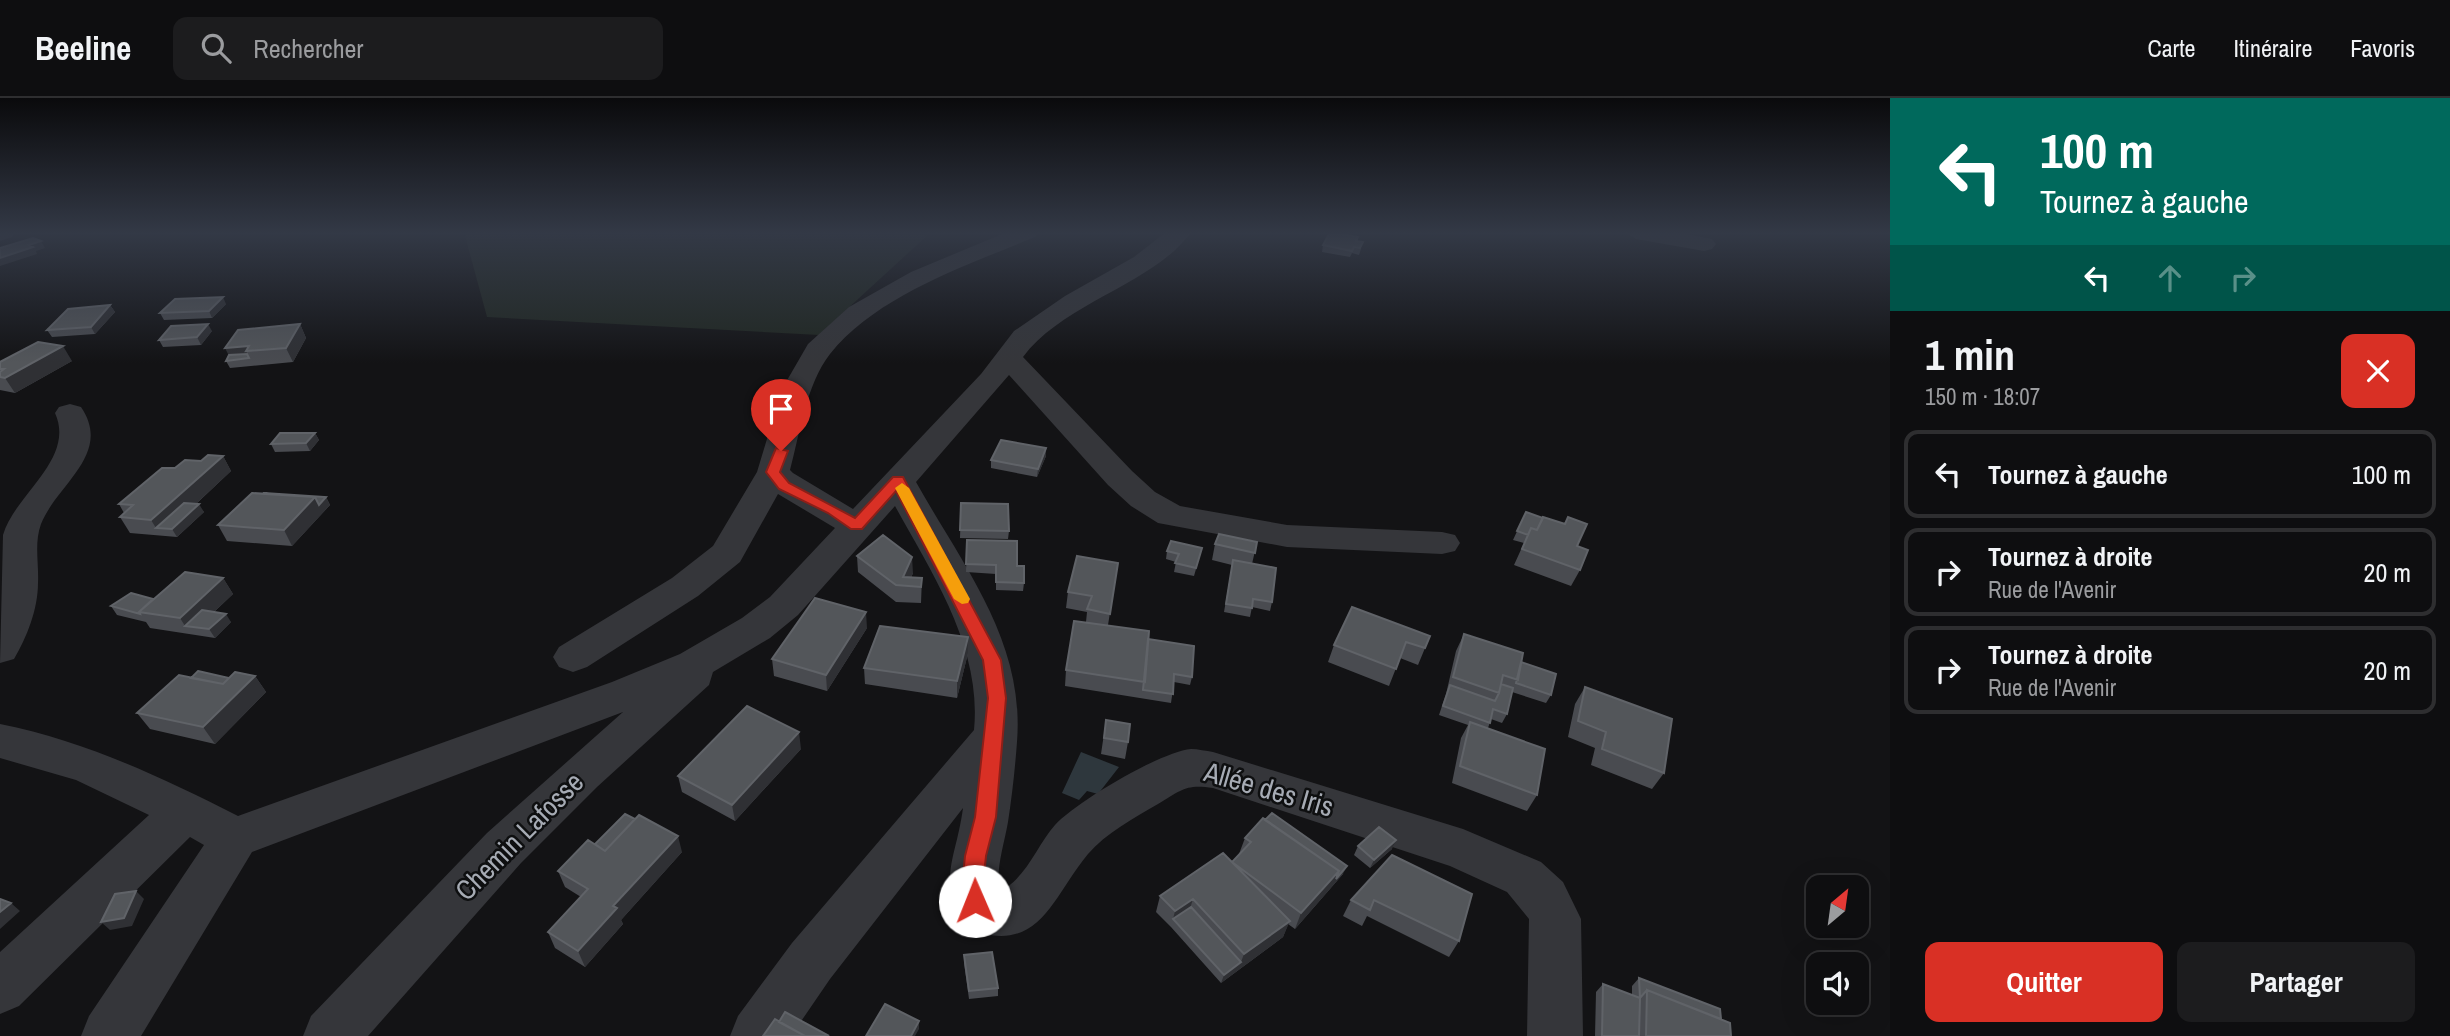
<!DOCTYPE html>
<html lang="fr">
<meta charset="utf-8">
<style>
:root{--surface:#0e0e10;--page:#1c1c1e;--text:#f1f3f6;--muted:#9b9c9f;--line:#2e2e30;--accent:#d93025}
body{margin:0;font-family:"Archivo Narrow",sans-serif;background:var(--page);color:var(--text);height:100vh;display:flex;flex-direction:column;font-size:26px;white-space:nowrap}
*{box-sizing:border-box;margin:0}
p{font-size:23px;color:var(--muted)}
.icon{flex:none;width:38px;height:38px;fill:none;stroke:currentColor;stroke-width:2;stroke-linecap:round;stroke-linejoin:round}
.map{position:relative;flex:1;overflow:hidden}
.drawer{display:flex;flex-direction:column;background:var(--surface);width:560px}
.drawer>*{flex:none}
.guide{background:#00695c;color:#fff;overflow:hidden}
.needle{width:46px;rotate:29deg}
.buttons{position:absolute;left:1806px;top:777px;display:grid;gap:14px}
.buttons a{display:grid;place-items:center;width:63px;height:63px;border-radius:14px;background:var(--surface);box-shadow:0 7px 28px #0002,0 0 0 2px var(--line);font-size:35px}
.pin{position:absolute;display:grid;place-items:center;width:60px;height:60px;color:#fff;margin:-72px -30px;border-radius:50% 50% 50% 0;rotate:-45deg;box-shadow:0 0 7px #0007}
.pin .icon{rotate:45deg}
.me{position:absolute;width:77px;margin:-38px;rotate:359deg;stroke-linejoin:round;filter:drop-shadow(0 0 5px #0008)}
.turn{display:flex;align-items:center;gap:24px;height:147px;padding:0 35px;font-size:32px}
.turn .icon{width:91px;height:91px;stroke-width:2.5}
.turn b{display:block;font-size:49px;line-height:60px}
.lanes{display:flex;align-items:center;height:66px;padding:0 35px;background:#0003;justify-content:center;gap:35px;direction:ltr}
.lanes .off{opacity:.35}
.round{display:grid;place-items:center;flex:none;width:74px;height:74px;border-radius:14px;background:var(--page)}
.overview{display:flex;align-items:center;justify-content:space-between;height:119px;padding:0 35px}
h1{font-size:42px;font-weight:800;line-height:52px}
.action{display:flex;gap:14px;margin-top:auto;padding:14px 35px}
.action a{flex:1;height:80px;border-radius:14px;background:var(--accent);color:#fff;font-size:28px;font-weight:800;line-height:80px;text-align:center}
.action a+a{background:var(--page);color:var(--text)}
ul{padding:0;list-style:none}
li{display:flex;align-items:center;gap:21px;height:88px;margin:0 14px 10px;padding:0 21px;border:4px solid var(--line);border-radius:14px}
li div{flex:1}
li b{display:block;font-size:26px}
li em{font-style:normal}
header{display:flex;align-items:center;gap:42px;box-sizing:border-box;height:98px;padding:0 35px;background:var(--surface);border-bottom:2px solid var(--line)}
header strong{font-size:33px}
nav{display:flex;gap:38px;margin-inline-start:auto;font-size:24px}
.search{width:490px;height:63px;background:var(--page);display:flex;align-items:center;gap:18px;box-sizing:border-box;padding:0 24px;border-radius:14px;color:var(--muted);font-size:26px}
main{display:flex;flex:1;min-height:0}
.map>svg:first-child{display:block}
.green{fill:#202721}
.water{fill:#2e373d}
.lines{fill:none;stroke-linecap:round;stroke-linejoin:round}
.minor{fill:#35363a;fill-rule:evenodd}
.wall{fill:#494b50}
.shaded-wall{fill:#2f3034}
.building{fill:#53565a;stroke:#606368;stroke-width:2}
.route{fill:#d93025;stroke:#8d1f18;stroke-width:2}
.slow{fill:#f59e0b}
.labels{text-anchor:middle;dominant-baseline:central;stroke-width:5;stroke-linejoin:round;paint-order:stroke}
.near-street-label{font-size:28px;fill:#a6abb4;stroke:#0e0f10}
</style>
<header>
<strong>Beeline</strong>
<div class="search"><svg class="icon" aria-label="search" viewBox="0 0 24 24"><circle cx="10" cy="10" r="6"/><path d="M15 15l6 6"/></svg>Rechercher</div>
<nav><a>Carte</a><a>Itinéraire</a><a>Favoris</a></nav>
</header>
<main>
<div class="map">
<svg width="1890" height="938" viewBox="0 0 1890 938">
<rect width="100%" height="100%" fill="#131315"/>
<path class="green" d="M464 134H931L819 237 487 219Z"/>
<path class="water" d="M1081 654 1119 669 1098 696 1087 693 1079 702 1062 695Z"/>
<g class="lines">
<path class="minor" d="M0 134H15L12 139 0 143Z
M1007 134H1038L1035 139C968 167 877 197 830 256 806 287 800 335 790 372L793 375 853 411 981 276 1014 233 1065 198 1134 159 1166 134H1191C1156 185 1064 204 1023 259L1132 373 1155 394 1180 408 1287 427 1442 434 1455 437 1460 445 1455 453 1442 456 1287 449 1158 425 1131 408 1108 387 1009 277 916 384C963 468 1025 543 1017 644 1015 671 1012 698 1008 724 1004 747 996 769 999 793 1025 783 1037 747 1055 727 1076 704 1160 654 1191 651 1198 651 1206 653 1213 654L1463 731 1541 764 1563 784 1581 821 1583 938H1527L1529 821 1507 794 1450 768 1213 690C1185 686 1182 692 1158 706 1134 720 1106 735 1088 756 1050 802 1040 859 965 830 937 777 956 763 963 710L830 881 791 938H730L738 918 792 845 974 632C982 550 933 477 895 408L798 517 770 540 713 574 709 587 597 689 521 765 368 938H303L311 918 487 735 623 614 252 754 141 938H81L89 918 204 747 190 739 19 908 0 916V854L149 717 76 682 0 660V626C85 643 161 679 238 718L612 584 680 556 742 520 770 499 835 430 778 396 740 464 698 498 587 569 573 574 559 569 553 559 559 549 672 480 713 448 757 374 782 291 808 246 849 209 911 174Z
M1625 134H1676L1712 141 1716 146 1712 151 1704 153 1636 141Z
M70 306 81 309C113 356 57 386 41 426 34 445 39 465 38 485 38 511 27 539 14 561L0 565 3 437C14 397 76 361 55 315L59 309Z"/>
</g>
<path class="wall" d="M1358 139 1357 144 1361 151 1359 157 1352 155 1350 159 1322 154 1323 147Z
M226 206 212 220 164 222 160 215Z
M110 207 115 214 95 236 52 239 47 232Z
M300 226 306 240 293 264 230 270 226 263Z
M212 233 201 247 163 249 159 242Z
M72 263 15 295 0 292V264Z
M315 335 319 342 310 353 275 354 271 346Z
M1046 350V358L1037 379 991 370V362Z
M223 358 231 373 196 406 204 414 177 439 130 435 120 419 124 415 119 406 175 370Z
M326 399 330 407 292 448 227 443 218 427Z
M961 405 1009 433 1008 441 960 440Z
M1526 414 1577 448 1580 472 1571 488 1514 467 1524 445 1513 442Z
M967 442 1017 468 1024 485 1023 493 996 492V476L966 474Z
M1257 444 1252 466 1272 504 1270 513 1252 509 1250 519 1224 514 1232 467 1212 462 1215 446Z
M1202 450 1194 478 1174 474 1176 464 1166 461 1167 453Z
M857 458 913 475 911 480H922L921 505 896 504 858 474Z
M1118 465 1108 527 1148 541 1192 579 1190 587 1174 584 1171 605 1065 588 1066 572 1086 524 1087 514 1066 510 1068 494Z
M223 480 233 496 214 514 231 524 215 540 150 530 146 524 117 517 111 508 153 501Z
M867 530 827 593 774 578 772 561Z
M1464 536 1521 564 1551 597 1546 605 1512 594 1507 616 1502 625 1491 621 1488 630 1537 697 1527 713 1452 685 1461 640 1468 627 1439 617 1446 596 1456 553Z
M1430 538 1418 567 1400 560 1389 588 1328 564 1334 547Z
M968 539V555L957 600 865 586 864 570Z
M255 578 266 594 215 646 150 631 137 615 191 580H229Z
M1585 589 1664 675 1652 691 1591 667 1595 650 1568 639 1575 606Z
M1106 622 1128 644 1125 661 1101 656Z
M801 651 735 723 682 694 678 678Z
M1245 740 1343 776 1295 831 1288 826 1283 839 1221 885 1171 829 1156 814 1160 798 1232 764 1239 756Z
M595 746 682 754 621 822 623 826 585 869 555 850 548 834 581 799 565 789 558 773Z
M1358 748 1392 751 1370 770 1354 757Z
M1392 757 1459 843 1449 859 1367 818 1362 828 1343 818 1351 802Z
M964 857 998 890V898L969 901 964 865Z
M1639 880 1721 921 1731 938H1595L1596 894 1603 886 1632 897V888Z"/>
<path class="shaded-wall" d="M41 143 45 150 36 153 37 156 0 168V160L29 147Z
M223 199 226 206 212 220 209 213Z
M110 207 115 214 95 236 91 229Z
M208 226 212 233 201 247 197 239Z
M300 226 306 240 293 264 286 250Z
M63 248 72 263 15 295 5 280Z
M249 248 246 253 249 260 231 262 225 250Z
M315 335 319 342 310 353 306 345Z
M1046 350V358L1037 379 1038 371Z
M223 358 231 373 169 431 156 430 161 438 151 422Z
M315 399H326L330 407 292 448 284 432Z
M199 406 204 414 177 439 172 431Z
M912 459 913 475 907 488 903 479Z
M223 480 233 496 197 530 185 528 180 520Z
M866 514 867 530 827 593 826 577Z
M226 516 231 524 215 540 209 531Z
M968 539V555L957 600V583Z
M255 578 266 594 215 646 203 629Z
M799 634 801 651 735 723 732 707Z
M678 738 682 754 621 822 623 826 585 869 578 853 613 808Z
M1396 742 1392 751 1370 770 1374 762Z
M1347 768 1343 776 1295 831 1301 815 1339 773Z
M136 793 144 801 132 828 110 832 101 824Z
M1193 801 1188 817 1173 821 1171 829 1175 813Z
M11 805 20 813 0 831V814Z
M1290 823 1283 839 1221 885 1224 877 1241 864 1244 856Z
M919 923V931L915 938H911Z"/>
<path class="building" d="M1330 134 1358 139 1356 143 1363 144 1360 150 1354 149 1352 153 1323 147Z
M33 140 41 143 29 147 33 149 0 160V150Z
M223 199 209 213 160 215 175 201Z
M110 207 91 229 47 232 68 211Z
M208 226 197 239 159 242 171 228Z
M300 226 286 250 246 253 249 248 225 250 238 232Z
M38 244 63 248 5 280 0 279V274L4 271H0V264Z
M247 256 249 260 226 263 229 257Z
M280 335H315L306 345 271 346Z
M1001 342 1046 350 1038 371 991 362Z
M208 357 223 358 151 422 120 419 133 407 119 406 162 370H175L185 362 201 363Z
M252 395 315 399 284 432 218 427Z
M264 395 326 399 319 407 315 399 263 396Z
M184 405 199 406 172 431 156 430Z
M961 405 1008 406 1009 433 960 432Z
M1526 414 1543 420 1537 432 1531 430 1528 437 1517 433Z
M1543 419 1565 426 1568 419 1587 426 1577 448 1588 452 1580 472 1522 451 1531 430 1537 432Z
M1219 436 1257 444 1255 455 1215 446Z
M883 437 912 459 903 479 922 480 921 489 896 487 857 458Z
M967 442 1017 443V468H1024V485L996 484V467L966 466Z
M1171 443 1202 450 1196 470 1175 465 1179 456 1167 453Z
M1077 458 1118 465 1110 516 1087 511 1092 498 1068 494Z
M1233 462 1276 470 1272 504 1253 501 1252 510 1226 506Z
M185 474 223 480 180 520 139 514Z
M131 495 153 501 139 514 140 516 111 508Z
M815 500 866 514 826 577 772 561Z
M1352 509 1430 538 1425 550 1406 544 1396 571 1334 547Z
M202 512 226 516 209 531 185 528Z
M1074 523 1149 533 1145 584 1066 572Z
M880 528 968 539 957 583 864 570Z
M1464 536 1523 555 1518 582 1503 577 1499 595 1453 579Z
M1148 541 1194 548 1192 579 1174 576 1173 596 1143 592Z
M1521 564 1556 576 1551 597 1516 585Z
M198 573 229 580 223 586 191 580Z
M235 574 255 578 203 629 137 615 179 577 223 586Z
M1501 586 1513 590 1507 616 1493 611 1490 625 1443 608 1450 587 1495 603 1499 595Z
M1585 589 1672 621 1664 675 1602 651 1606 634 1578 623Z
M747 608 799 634 732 707 678 678Z
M1106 622 1130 626 1128 644 1104 640Z
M1470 624 1545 651 1537 697 1460 668Z
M1272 715 1347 768 1336 781 1339 773 1265 722Z
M625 716 635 721 605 753 595 746Z
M639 717 678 738 613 808 617 810 578 853 548 834 588 791 558 773 588 742 605 753Z
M1263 720 1339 773 1301 815 1232 764 1251 744 1245 740Z
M1379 729 1396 742 1374 762 1358 748Z
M1223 755 1290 823 1244 856 1193 801 1175 813 1160 798Z
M1392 757 1472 796 1459 843 1374 802 1370 812 1351 802Z
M136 793 124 820 101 824 115 796Z
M0 801 11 805 0 814Z
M1191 809 1241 864 1224 877 1173 821Z
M992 854 998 890 969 893 964 857Z
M1639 880 1720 911 1721 921 1647 892 1640 900Z
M1603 886 1640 900 1639 938H1602Z
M1647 892 1730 925 1731 938H1646Z
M885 906 919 923 911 938H866Z
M785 914 829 938H805L779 924Z
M775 921 805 938H763Z"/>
<linearGradient id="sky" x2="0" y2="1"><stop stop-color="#0a0a0c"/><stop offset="0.51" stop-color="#333946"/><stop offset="1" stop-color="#333946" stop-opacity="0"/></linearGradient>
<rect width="1890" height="265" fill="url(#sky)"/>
<path class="route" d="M776 350 788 353 780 374 789 385 855 420 893 379H903L1001 562 1006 600 996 719 986 758 983 788 986 803 983 810 975 813 967 810 962 788 965 758 975 719 988 600 983 562 896 393 862 431H851L828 415 779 391 766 374Z"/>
<path class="slow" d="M902 385 909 390 970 501 968 505 962 506 954 501 895 390Z"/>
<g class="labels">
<g class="near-street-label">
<text transform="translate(1269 691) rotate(16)">Allée des Iris</text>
<text transform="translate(519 738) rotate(-45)">Chemin Lafosse</text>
</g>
</g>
</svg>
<div class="buttons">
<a><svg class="needle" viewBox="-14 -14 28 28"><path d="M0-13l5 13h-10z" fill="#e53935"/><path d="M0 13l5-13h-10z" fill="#9b9c9f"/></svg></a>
<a><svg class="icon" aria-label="sound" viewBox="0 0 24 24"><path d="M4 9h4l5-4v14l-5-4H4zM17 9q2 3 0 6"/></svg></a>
</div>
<div class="pin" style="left:781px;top:353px;background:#d93025"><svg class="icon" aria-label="arrive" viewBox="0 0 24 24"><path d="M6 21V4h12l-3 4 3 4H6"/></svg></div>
<svg class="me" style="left:975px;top:803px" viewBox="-20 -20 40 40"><circle r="19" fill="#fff"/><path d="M0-13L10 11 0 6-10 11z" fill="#d93025"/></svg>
</div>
<section class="drawer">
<div class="guide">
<div class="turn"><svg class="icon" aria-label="left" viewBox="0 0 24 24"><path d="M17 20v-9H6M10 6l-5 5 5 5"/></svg><div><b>100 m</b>Tournez à gauche</div></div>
<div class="lanes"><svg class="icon" aria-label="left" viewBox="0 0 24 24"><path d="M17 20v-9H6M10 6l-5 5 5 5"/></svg><svg class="icon off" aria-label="ahead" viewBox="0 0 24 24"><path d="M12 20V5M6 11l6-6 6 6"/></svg><svg class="icon off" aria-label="right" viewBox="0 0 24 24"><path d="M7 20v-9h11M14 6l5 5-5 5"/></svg></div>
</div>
<div class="overview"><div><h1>1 min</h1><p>150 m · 18:07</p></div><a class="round" style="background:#d93025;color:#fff"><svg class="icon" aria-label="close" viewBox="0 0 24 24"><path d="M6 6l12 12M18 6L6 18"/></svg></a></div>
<ul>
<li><svg class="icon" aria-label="left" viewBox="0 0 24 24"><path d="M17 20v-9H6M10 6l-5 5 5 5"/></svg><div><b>Tournez à gauche</b></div><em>100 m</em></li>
<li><svg class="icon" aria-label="right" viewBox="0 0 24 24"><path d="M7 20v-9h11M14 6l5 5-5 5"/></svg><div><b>Tournez à droite</b><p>Rue de l'Avenir</p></div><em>20 m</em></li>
<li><svg class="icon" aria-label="right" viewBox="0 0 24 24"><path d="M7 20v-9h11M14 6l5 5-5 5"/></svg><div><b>Tournez à droite</b><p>Rue de l'Avenir</p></div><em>20 m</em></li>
</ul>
<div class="action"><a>Quitter</a><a>Partager</a></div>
</section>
</main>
